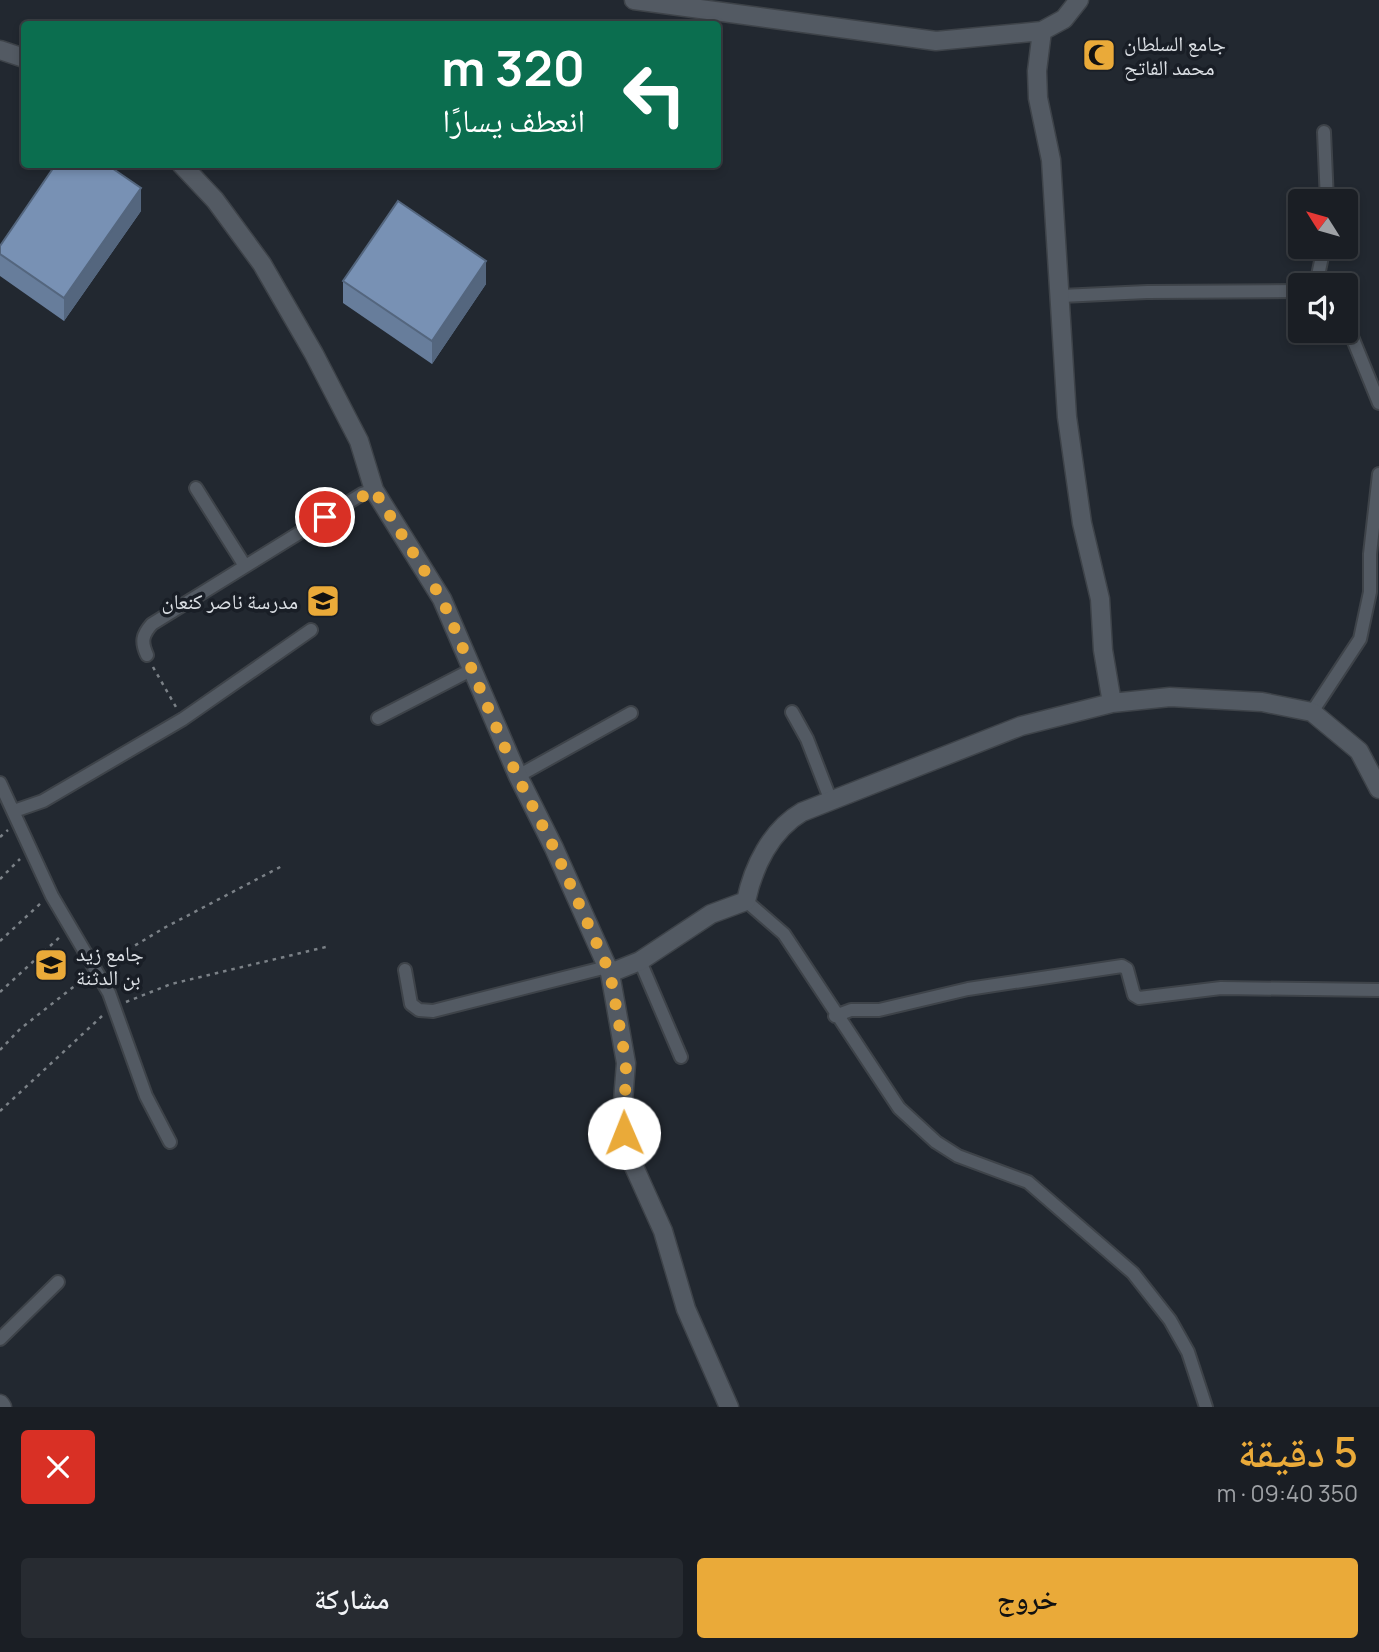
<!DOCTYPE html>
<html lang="ar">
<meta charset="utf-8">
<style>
:root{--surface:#1a1e24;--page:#272b31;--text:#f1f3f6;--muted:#9fa2a6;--line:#383c41;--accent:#eaaa39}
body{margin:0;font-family:Manrope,"Noto Naskh Arabic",sans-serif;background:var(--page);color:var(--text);direction:rtl;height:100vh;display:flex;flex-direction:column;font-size:26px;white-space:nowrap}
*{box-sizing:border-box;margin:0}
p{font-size:23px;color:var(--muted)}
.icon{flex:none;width:38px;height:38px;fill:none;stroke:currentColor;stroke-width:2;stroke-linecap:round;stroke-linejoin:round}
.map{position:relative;height:1407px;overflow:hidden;direction:ltr}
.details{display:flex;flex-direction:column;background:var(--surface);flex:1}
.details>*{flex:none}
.banner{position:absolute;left:21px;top:21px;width:700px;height:147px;border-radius:7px;box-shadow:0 4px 10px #0003,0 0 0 2px var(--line);direction:rtl;background:#0b6e4f;color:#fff;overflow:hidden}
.needle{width:46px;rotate:307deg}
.buttons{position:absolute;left:1288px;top:189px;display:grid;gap:14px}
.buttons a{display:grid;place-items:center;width:70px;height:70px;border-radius:7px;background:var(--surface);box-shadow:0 4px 10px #0003,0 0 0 2px var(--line);font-size:35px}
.pin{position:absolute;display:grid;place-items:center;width:60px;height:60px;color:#fff;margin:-30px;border:4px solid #fff;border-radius:50%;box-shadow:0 2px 7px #0007}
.me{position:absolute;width:77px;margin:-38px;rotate:359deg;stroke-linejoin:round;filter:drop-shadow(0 0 5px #0008)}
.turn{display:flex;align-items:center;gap:24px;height:147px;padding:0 21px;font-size:32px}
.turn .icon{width:91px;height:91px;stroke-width:2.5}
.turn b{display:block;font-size:49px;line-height:60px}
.round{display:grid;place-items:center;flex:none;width:74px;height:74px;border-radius:7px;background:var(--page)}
.head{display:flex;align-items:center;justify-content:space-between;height:119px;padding:0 21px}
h1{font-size:42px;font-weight:600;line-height:52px;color:var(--accent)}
.primary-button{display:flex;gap:14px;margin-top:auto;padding:14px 21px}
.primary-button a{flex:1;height:80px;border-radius:7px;background:var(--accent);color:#111;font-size:28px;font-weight:600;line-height:80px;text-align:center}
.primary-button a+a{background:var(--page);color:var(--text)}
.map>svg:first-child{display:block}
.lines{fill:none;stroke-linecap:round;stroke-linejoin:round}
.street-casing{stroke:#3e4349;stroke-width:16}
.secondary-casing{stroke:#3e4349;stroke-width:21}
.path{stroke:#7b8187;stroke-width:2.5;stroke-dasharray:3.5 5;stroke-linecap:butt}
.street{stroke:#535a63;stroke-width:12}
.secondary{stroke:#535a63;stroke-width:18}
.wall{fill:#677d9b}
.shaded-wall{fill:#54667e}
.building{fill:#7891b4;stroke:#54667e;stroke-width:2}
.route{stroke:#eaaa39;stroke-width:12;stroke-dasharray:0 21.6}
.labels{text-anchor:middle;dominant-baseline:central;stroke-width:7;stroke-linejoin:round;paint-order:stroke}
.poi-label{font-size:21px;fill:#dce0e5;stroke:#191e26;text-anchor:start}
</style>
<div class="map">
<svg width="1379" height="1407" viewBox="0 0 1379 1407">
<rect width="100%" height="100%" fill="#222830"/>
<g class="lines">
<defs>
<path id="street" d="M1324 132 1327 201
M1316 285 1324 247
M1061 296 1147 292 1300 291
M1346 322 1379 403
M196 488 245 566
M147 655C141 642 142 635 152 624L362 494 374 490
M792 712 807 739 831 801
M1312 712 1360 639 1370 592V554L1379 474
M378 718 471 670
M518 776 631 713
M0 783 52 896 109 993 146 1096 170 1142
M14 811 43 801 183 719 311 630
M746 901 784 934 899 1108 936 1142 958 1156 1028 1182 1133 1273 1170 1320 1188 1352 1206 1407
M640 961 681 1057
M405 970 411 1004 419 1010 433 1011 607 967
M835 1016 851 1010H879L968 989 1122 966 1127 969 1134 995 1139 998 1221 988 1379 990
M0 1339 58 1282"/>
<path id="secondary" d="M634 0 936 41 1042 31 1064 19 1079 0
M1042 31 1037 71 1038 98 1051 160 1067 417 1082 523 1100 599 1103 650 1112 703
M0 50 24 58
M181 164 215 200 262 264 314 354 359 441 374 490 442 599 518 776 554 848 610 973 626 1063 623 1101 626 1149 663 1231 686 1309 729 1407
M610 973 640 961 711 914 746 901C753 867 771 830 802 812L1021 726 1112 703 1170 697 1262 702 1312 712 1359 751 1379 789
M0 1404 2 1407"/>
</defs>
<use href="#street" class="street-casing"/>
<use href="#secondary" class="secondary-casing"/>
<path class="path" d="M153 667 176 707
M0 837 8 830
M0 879 20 859
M0 941 41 903
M106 963 164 928 284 865
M0 992 62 935
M126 1002 171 984 330 946
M0 1050 20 1029 86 977
M0 1111 102 1016"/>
<use href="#street" class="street"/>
<use href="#secondary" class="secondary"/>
</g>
<path class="wall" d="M141 211 64 321 0 276V246Z
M343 281 486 284 432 364 343 303Z"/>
<path class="shaded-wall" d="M141 188V211L64 321V298Z
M486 261V284L432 364V341Z"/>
<path class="building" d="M56 164H106L141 188 64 298 0 254V246Z
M398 201 486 261 432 341 343 281Z"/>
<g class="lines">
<path class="route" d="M325 517 374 490 442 599 517 776 554 848 610 973 626 1063 624 1133"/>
</g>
<defs>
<symbol id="mosque-square" viewBox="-11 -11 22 22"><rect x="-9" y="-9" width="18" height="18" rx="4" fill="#eaaa39" stroke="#191e26"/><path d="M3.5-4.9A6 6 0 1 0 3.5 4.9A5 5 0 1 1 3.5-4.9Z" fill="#111"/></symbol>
<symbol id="school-square" viewBox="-11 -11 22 22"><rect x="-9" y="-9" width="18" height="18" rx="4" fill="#eaaa39" stroke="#191e26"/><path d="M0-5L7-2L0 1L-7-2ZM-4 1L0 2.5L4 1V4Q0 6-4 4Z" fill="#111"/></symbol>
</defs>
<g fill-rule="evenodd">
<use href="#mosque-square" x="1080" y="36" width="38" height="38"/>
<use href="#school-square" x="304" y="582" width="38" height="38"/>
<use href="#school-square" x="32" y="946" width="38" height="38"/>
</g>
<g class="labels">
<g class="poi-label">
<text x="1124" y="43">جامع السلطان<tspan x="1124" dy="24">محمد الفاتح</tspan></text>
<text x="298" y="601" text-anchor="end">مدرسة ناصر كنعان</text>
<text x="76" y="953">جامع زيد<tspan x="76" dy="24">بن الدثنة</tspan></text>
</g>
</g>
</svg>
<div class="buttons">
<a><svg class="needle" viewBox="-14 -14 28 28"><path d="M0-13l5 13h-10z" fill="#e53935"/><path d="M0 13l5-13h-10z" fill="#9fa2a6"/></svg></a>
<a><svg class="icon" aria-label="sound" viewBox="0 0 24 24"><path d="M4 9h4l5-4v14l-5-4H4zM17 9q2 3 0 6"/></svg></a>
</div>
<div class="pin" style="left:325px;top:517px;background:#d93025"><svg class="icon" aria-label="arrive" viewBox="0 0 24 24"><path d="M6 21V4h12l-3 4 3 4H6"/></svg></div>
<svg class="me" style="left:624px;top:1133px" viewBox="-20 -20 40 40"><circle r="19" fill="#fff"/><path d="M0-13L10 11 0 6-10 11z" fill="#eaaa39"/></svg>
<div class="banner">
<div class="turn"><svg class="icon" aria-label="left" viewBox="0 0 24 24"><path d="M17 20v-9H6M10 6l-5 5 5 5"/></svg><div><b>320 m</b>انعطف يسارًا</div></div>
</div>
</div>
<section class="details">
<div class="head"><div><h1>5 دقيقة</h1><p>350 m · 09:40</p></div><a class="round" style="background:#d93025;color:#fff"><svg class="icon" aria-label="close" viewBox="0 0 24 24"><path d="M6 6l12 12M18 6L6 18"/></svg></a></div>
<div class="primary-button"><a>خروج</a><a>مشاركة</a></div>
</section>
